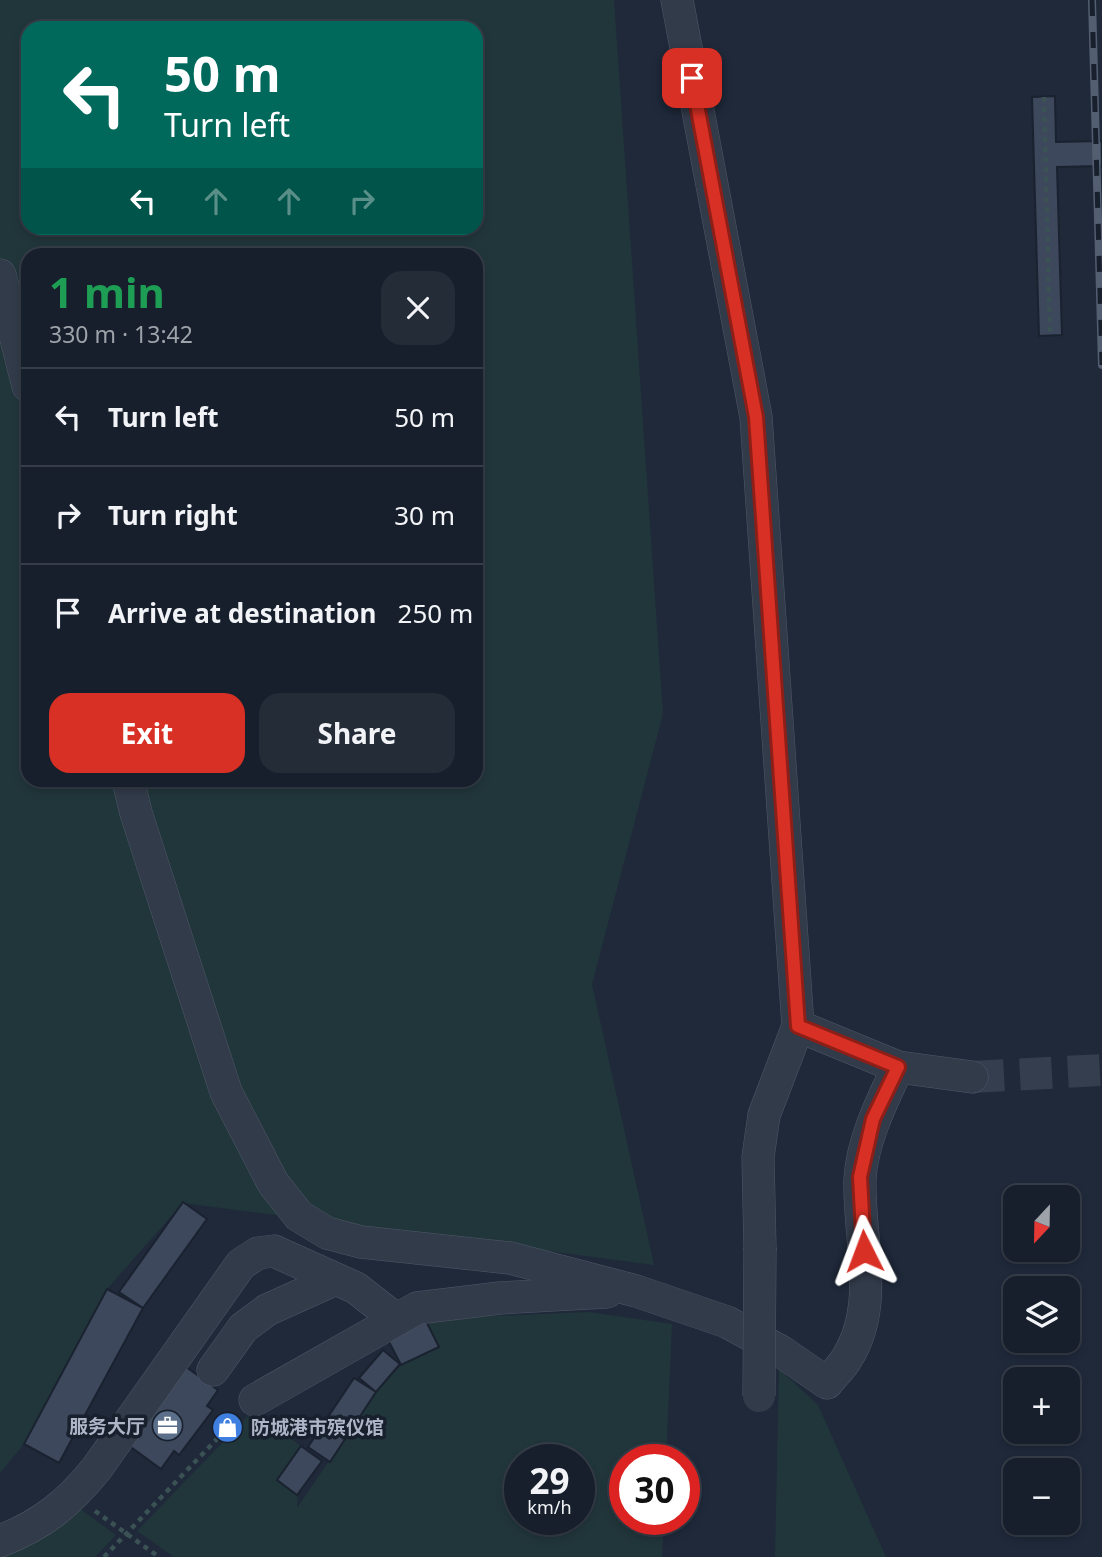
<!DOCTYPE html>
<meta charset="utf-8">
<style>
:root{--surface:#171f2c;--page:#242c38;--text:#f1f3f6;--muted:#9ea2a9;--line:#363d48;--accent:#d93025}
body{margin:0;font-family:"Noto Sans","Noto Sans SC",sans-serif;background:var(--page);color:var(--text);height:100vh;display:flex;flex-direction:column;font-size:26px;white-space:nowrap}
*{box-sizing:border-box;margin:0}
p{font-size:23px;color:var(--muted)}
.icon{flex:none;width:38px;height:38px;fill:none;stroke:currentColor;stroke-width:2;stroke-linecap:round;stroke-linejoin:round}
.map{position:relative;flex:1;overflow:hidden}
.panel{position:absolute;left:21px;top:248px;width:462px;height:539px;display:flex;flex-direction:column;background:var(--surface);border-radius:21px;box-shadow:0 4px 10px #0003,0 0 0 2px var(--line)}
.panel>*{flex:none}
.top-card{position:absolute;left:21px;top:21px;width:462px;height:214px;border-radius:21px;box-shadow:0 4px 10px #0003,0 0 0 2px var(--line);background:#00695c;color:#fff;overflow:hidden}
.needle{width:46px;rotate:202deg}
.buttons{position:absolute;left:1003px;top:1185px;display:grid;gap:14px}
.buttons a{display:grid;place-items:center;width:77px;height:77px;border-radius:14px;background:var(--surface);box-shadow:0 4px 10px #0003,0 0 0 2px var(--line);font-size:35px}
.speed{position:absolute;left:504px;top:1444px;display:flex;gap:14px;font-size:35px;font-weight:700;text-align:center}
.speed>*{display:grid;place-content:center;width:91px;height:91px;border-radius:50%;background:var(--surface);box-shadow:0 4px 10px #0003,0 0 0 2px var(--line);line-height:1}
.speed small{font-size:18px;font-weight:400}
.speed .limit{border:10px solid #d22;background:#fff;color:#111}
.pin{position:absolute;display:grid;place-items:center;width:60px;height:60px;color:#fff;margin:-30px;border-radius:14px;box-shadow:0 4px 10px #0006}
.me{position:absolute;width:77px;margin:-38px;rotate:357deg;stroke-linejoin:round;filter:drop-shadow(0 0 5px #0008)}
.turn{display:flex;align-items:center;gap:24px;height:147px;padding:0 28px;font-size:32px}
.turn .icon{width:91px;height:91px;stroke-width:2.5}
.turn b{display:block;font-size:49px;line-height:60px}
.lanes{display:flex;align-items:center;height:66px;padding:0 28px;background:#0003;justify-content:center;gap:35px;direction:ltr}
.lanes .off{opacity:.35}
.round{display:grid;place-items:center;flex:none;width:74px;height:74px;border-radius:21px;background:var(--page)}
.head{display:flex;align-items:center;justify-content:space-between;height:119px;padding:0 28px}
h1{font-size:42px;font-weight:700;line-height:52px;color:#1e9e55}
.primary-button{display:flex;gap:14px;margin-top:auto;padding:14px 28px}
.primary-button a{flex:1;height:80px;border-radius:21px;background:var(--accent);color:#fff;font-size:28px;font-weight:700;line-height:80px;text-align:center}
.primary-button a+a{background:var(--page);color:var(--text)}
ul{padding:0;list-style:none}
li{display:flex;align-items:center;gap:21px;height:98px;padding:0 28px;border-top:2px solid var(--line)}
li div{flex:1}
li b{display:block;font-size:26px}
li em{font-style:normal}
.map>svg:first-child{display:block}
.green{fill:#21363b;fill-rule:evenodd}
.building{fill:#3d485c;stroke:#1a2230;stroke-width:2}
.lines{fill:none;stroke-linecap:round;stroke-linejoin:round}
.minor-tunnel{stroke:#343e4f;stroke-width:32;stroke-dasharray:32 16;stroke-linecap:butt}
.minor-casing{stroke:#505868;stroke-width:33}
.path{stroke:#3b5255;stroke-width:4.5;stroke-dasharray:5 5;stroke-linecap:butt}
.minor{stroke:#323b4a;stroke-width:32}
.rail-casing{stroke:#545e71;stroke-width:8}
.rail{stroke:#18202e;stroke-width:5;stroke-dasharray:16;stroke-linecap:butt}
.minor-bridge-casing{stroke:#505868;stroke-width:33;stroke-linecap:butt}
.minor-bridge{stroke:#323b4a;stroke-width:32}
.route-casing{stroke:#8d1f18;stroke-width:18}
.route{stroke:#d93025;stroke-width:12}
.labels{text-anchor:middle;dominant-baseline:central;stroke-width:7;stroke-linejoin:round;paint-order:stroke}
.poi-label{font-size:19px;font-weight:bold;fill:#adb5c7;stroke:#18202e;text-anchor:end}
</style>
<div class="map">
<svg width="1102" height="1557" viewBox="0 0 1102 1557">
<rect width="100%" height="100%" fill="#1f293a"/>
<path class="green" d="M0 0H614L663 714 592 984 654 1265 183 1203 107 1289 24 1444 0 1473ZM28 28H476V228H28ZM28 256H476V780H28Z
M588 1312 672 1324 666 1459 625 1460V1519H664L662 1557H174L137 1531 253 1411 301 1446 297 1508 376 1392 401 1365 439 1347 425 1319ZM520 1460H579V1519H520Z
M779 1369 818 1405 886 1557H775Z
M79 1508 116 1535 95 1557H0V1553Z"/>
<path class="building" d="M1055 96 1056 142 1102 141V166L1057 167 1062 335 1039 336 1032 97Z
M183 1202 207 1219 143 1308 119 1292Z
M107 1289 143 1308 59 1463 24 1444Z
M425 1319 439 1347 401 1365 387 1338Z
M383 1350 400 1364 376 1392 359 1378Z
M182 1364 218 1390 207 1406 213 1410 179 1455 174 1451 161 1469 124 1442Z
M354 1378 376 1392 330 1462 308 1447Z
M301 1446 322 1461 297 1495 277 1480Z"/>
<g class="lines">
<path class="minor-tunnel" d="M972 1077 1102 1070"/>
<defs>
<path id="minor" d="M677 0 756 417 798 1026 898 1067 972 1077
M0 275 28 386
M128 780 136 813 226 1092 273 1183 299 1216 327 1233 361 1242 510 1258 636 1291 727 1322 782 1352 827 1383C833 1375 842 1367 847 1358 881 1304 858 1238 860 1179 862 1141 882 1101 898 1067
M760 1248 758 1157 764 1115 798 1026
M213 1370 243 1328 267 1310 327 1283
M255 1400 417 1308 500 1298 607 1292
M0 1541C42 1525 69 1503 97 1468L241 1264 258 1253 274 1251 356 1288 397 1320"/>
</defs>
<use href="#minor" class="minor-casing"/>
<path class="path" d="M1044 97 1050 336
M95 1511 159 1557
M104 1557 236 1419"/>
<use href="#minor" class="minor"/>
<defs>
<path id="rail" d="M1092 0 1102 365"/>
</defs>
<use href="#rail" class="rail-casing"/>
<use href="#rail" class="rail"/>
<defs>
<path id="minor-bridge" d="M759 1396 760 1248"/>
</defs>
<use href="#minor-bridge" class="minor-bridge-casing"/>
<use href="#minor-bridge" class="minor-bridge"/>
</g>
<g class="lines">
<defs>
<path id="route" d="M692 78 756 417 798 1026 898 1067 873 1119 860 1177 864 1251"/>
</defs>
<use href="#route" class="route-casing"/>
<use href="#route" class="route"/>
</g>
<defs>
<symbol id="office-disc" viewBox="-11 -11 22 22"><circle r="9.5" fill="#5c6f8a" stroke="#18202e"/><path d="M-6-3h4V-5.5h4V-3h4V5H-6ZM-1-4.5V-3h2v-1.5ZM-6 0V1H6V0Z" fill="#fff"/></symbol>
<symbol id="shop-disc" viewBox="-11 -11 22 22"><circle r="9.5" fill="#3f7fe0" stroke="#18202e"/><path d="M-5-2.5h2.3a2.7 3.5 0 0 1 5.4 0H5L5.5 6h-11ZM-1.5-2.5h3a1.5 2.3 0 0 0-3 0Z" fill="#fff"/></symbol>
</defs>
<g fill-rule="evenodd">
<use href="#office-disc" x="150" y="1408" width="35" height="35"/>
<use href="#shop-disc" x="210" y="1410" width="35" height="35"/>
</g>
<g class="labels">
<g class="poi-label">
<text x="145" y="1426">服务大厅</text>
<text x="251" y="1427" text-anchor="start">防城港市殡仪馆</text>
</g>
</g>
</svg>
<div class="buttons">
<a><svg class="needle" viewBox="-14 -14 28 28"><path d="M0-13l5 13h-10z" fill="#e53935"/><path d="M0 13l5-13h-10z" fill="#9ea2a9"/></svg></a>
<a><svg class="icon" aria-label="layers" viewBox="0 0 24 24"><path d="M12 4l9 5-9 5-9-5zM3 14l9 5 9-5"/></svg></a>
<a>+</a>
<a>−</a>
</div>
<div class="speed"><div>29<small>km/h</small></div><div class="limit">30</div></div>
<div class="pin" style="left:692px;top:78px;background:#d93025"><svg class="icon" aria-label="arrive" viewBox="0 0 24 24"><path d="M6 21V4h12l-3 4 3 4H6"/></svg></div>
<svg class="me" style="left:864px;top:1251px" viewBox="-20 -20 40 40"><path d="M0-17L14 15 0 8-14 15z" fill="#d93025" stroke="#fff" stroke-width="4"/></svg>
<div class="top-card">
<div class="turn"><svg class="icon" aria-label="left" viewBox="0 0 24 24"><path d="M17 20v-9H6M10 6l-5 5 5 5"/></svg><div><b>50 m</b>Turn left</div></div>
<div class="lanes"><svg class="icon" aria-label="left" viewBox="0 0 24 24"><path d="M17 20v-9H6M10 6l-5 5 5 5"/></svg><svg class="icon off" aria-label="ahead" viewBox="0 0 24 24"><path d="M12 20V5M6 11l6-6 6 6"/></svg><svg class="icon off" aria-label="ahead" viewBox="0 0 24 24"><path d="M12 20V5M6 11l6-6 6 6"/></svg><svg class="icon off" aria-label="right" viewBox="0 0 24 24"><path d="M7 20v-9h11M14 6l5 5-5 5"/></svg></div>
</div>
<section class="panel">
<div class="head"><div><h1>1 min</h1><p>330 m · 13:42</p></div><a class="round"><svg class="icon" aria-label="close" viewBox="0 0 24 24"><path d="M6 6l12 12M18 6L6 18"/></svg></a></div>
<ul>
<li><svg class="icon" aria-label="left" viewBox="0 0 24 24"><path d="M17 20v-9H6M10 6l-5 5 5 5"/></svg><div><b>Turn left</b></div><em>50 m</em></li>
<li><svg class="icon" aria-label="right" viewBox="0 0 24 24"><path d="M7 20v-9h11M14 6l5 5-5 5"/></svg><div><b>Turn right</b></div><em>30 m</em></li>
<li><svg class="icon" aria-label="arrive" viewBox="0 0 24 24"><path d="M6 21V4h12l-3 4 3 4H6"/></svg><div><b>Arrive at destination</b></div><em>250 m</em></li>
</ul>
<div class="primary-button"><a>Exit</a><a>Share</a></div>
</section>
</div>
